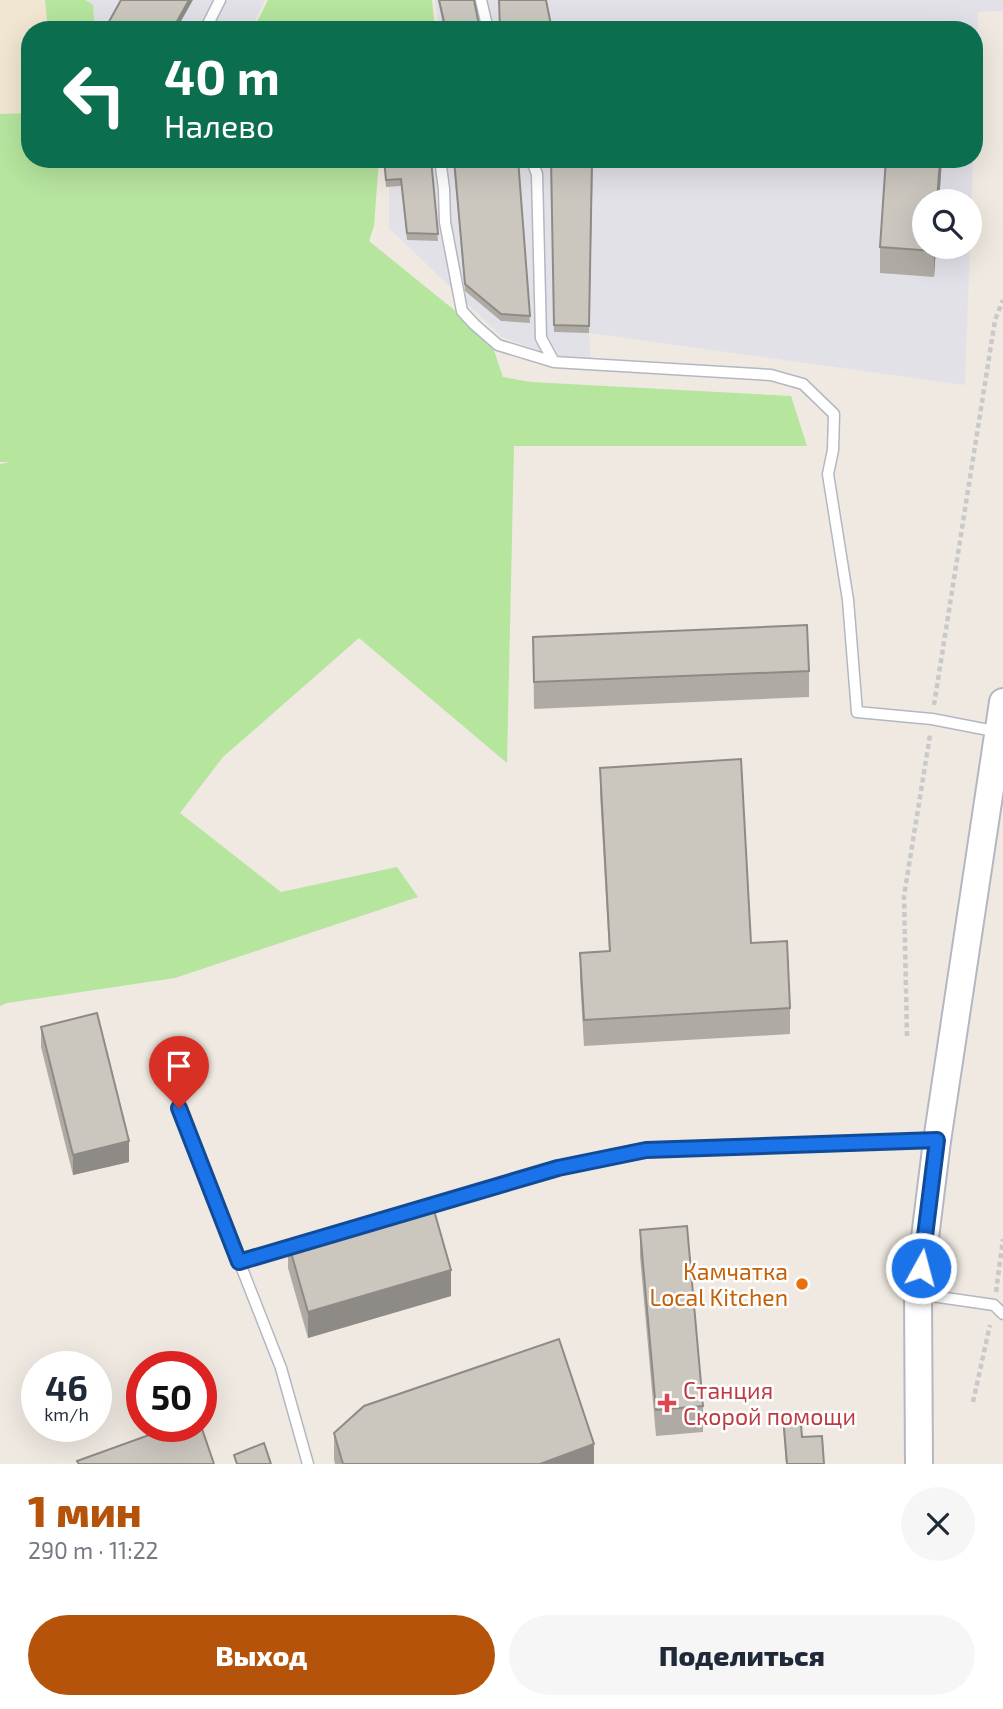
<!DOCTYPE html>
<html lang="ru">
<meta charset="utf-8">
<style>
:root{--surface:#fff;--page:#f6f6f7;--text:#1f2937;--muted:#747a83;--accent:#b45309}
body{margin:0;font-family:"Exo 2",sans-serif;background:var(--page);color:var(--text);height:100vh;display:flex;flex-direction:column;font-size:26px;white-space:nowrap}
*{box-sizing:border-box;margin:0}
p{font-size:23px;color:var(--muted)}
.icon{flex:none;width:38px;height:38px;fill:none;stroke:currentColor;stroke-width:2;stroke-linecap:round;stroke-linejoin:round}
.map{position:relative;height:1464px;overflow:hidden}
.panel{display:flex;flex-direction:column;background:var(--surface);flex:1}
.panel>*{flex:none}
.hud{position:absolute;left:21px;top:21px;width:962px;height:147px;border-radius:28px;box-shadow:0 7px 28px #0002;background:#0b6e4f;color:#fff;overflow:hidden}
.tools{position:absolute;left:912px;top:189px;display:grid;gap:14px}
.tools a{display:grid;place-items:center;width:70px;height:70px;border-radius:50%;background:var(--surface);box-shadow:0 7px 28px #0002;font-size:35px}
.speed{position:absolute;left:21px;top:1351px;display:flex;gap:14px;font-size:35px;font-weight:700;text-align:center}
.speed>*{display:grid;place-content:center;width:91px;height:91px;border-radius:50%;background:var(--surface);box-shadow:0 7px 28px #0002;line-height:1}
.speed small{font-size:18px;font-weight:400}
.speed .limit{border:10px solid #d22;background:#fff;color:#111}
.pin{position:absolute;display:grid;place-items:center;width:60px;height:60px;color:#fff;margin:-72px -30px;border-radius:50% 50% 50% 0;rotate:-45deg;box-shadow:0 0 7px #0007}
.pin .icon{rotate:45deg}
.me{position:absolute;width:77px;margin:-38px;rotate:7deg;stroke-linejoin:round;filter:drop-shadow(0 0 5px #0008)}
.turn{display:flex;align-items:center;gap:24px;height:147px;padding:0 28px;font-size:32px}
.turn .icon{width:91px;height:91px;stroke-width:2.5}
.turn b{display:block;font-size:49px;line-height:60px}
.round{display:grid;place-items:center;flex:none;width:74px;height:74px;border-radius:37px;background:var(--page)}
.summary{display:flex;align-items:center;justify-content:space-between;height:119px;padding:0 28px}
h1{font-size:42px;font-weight:800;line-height:52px;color:var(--accent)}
.action{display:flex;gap:14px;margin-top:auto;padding:14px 28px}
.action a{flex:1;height:80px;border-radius:42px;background:var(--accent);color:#fff;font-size:28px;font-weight:800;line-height:80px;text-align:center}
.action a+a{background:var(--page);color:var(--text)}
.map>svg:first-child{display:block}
.industrial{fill:#e3e1e8;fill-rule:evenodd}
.education{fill:#f0e6d1}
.green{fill:#b6e59e}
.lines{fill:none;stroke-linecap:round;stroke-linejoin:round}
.service-casing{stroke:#b4b7c1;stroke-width:13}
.secondary-casing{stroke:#b4b7c1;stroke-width:30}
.path{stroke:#c9c9c9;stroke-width:4.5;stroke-dasharray:5 3.5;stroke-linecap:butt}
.service{stroke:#fff;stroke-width:10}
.secondary{stroke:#fff;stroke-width:26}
.wall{fill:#afaba4}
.shaded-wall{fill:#8e8b86}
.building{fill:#cbc7bf;stroke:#8e8b86;stroke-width:2}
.route-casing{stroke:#114b97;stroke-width:18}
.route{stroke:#1a73e8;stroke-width:12}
.food-dot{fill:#e8710a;stroke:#fff;stroke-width:2.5}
.health-dot{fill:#e0444e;stroke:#fff;stroke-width:2.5}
.labels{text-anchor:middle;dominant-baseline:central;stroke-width:5;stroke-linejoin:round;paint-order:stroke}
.food-label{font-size:23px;fill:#c56008;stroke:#fff;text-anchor:end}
.health-label{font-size:23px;fill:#be3a42;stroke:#fff;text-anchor:start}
</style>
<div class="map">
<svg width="1003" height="1464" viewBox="0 0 1003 1464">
<rect width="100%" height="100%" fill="#efe9e1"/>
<path class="industrial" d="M85 0H265L250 30H92Z
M435 0H1003V11L978 12 975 111V30H439Z
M389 159H973L965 385 589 333 592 370 502 337 389 228ZM924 201H970V247H924Z"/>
<path class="education" d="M0 0H61L62 30H30V113L0 114Z"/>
<path class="green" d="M45 0H85L93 5 95 30H48Z
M268 0H432L435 30H253Z
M30 113V159H379L374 226 369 241 490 339 503 377 531 382 791 396 807 446H514L507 763 359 638 223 757 180 813 281 892 397 867 418 897 175 978 7 1003 0 1006V464L10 462H0V114Z"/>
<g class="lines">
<defs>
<path id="service" d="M481 0 488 30
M205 30 220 0
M440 159 444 189 445 222 462 311 475 325 498 345 554 362
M531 159 537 174 541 338 554 362 771 375 803 384 834 414 833 450 828 474 848 600 857 712 932 719 999 732
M179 1108 281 1368 308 1464
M421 1208 559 1168 646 1150 937 1141
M239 1262 299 1244
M918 1294 994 1305 1003 1314"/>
<path id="secondary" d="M919 1464 918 1294 937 1141 1003 702"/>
</defs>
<use href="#service" class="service-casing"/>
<use href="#secondary" class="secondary-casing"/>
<path class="path" d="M934 705 995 320 1003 300
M907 1036 904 896 930 735
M996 1292 1003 1239
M973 1402 990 1325"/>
<use href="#service" class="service"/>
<use href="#secondary" class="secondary"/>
</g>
<path class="wall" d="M438 0H474L480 30H444Z
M384 159H431L438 241 407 240 401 186 386 187Z
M453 159H518L530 323 501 321 465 291Z
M551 159H593L589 333 554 332Z
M886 159H942L934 277 880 273V247Z
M533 637 809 671V697L534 709Z
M600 768 751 943 790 1008V1034L584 1046 580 979V953L609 951 600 794Z
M41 1027 129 1162 73 1175 41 1047Z
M640 1230 703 1406V1432L656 1436 640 1256Z
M288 1242 451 1296 308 1338 288 1268Z
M783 1415 802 1437 824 1464H786L783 1429Z
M334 1433 594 1464H335L334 1459Z"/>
<path class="shaded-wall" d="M189 0H193L176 30H172Z
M940 159H942L939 201H937Z
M934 247H936L934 277Z
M129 1141V1162L73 1175V1155Z
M451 1270V1296L308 1338V1312Z
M594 1444V1464H540Z"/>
<path class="building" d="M121 0H189L172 30H110L106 27Z
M439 0H474L480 30H446Z
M499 0H546L552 30H500Z
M384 159H431L438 234 407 233 401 179 386 180Z
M454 159H518L530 316 501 314 465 284Z
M551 159H592L589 326 554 325Z
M886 159H940L937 201H924V247H934V251L880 247Z
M807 625 809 671 534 682 533 637Z
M741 759 751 943 787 941 790 1008 584 1020 580 953 610 951 600 768Z
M97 1013 129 1141 73 1155 41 1027Z
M431 1200 451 1270 308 1312 288 1242Z
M687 1226 703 1406 656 1410 640 1230Z
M559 1339 594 1444 540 1464H343L334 1433 364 1406Z
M800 1413 802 1437 822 1436 824 1464H787L783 1415Z
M174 1426H201L214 1464H79L77 1461Z
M264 1443 271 1464H237L234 1455Z"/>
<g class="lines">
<defs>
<path id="route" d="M179 1108 239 1262 558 1168 646 1150 937 1140 921 1268"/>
</defs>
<use href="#route" class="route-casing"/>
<use href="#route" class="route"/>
</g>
<circle class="food-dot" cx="802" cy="1284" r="7"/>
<path class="health-dot" d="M663.5 1392.5h7v7h7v7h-7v7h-7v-7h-7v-7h7z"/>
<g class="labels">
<g class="food-label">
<text x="788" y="1271">Камчатка<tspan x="788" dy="26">Local Kitchen</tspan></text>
</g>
<g class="health-label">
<text x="683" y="1390">Станция<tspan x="683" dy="26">Скорой помощи</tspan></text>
</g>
</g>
</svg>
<div class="tools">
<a><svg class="icon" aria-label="search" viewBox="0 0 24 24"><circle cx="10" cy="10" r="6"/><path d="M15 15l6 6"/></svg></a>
</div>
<div class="speed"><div>46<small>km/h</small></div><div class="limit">50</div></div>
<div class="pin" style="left:179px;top:1108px;background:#d93025"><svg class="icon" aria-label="arrive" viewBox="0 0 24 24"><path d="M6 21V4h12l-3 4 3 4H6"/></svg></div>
<svg class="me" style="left:921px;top:1268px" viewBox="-20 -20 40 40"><circle r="17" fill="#1a73e8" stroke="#fff" stroke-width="3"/><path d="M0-11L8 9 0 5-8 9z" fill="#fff"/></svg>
<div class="hud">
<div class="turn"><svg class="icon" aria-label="left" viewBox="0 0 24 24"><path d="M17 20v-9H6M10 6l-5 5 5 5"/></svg><div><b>40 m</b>Налево</div></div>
</div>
</div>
<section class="panel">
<div class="summary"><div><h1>1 мин</h1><p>290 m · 11:22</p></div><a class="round"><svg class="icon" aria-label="close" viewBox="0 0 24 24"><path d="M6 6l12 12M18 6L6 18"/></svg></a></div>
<div class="action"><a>Выход</a><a>Поделиться</a></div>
</section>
